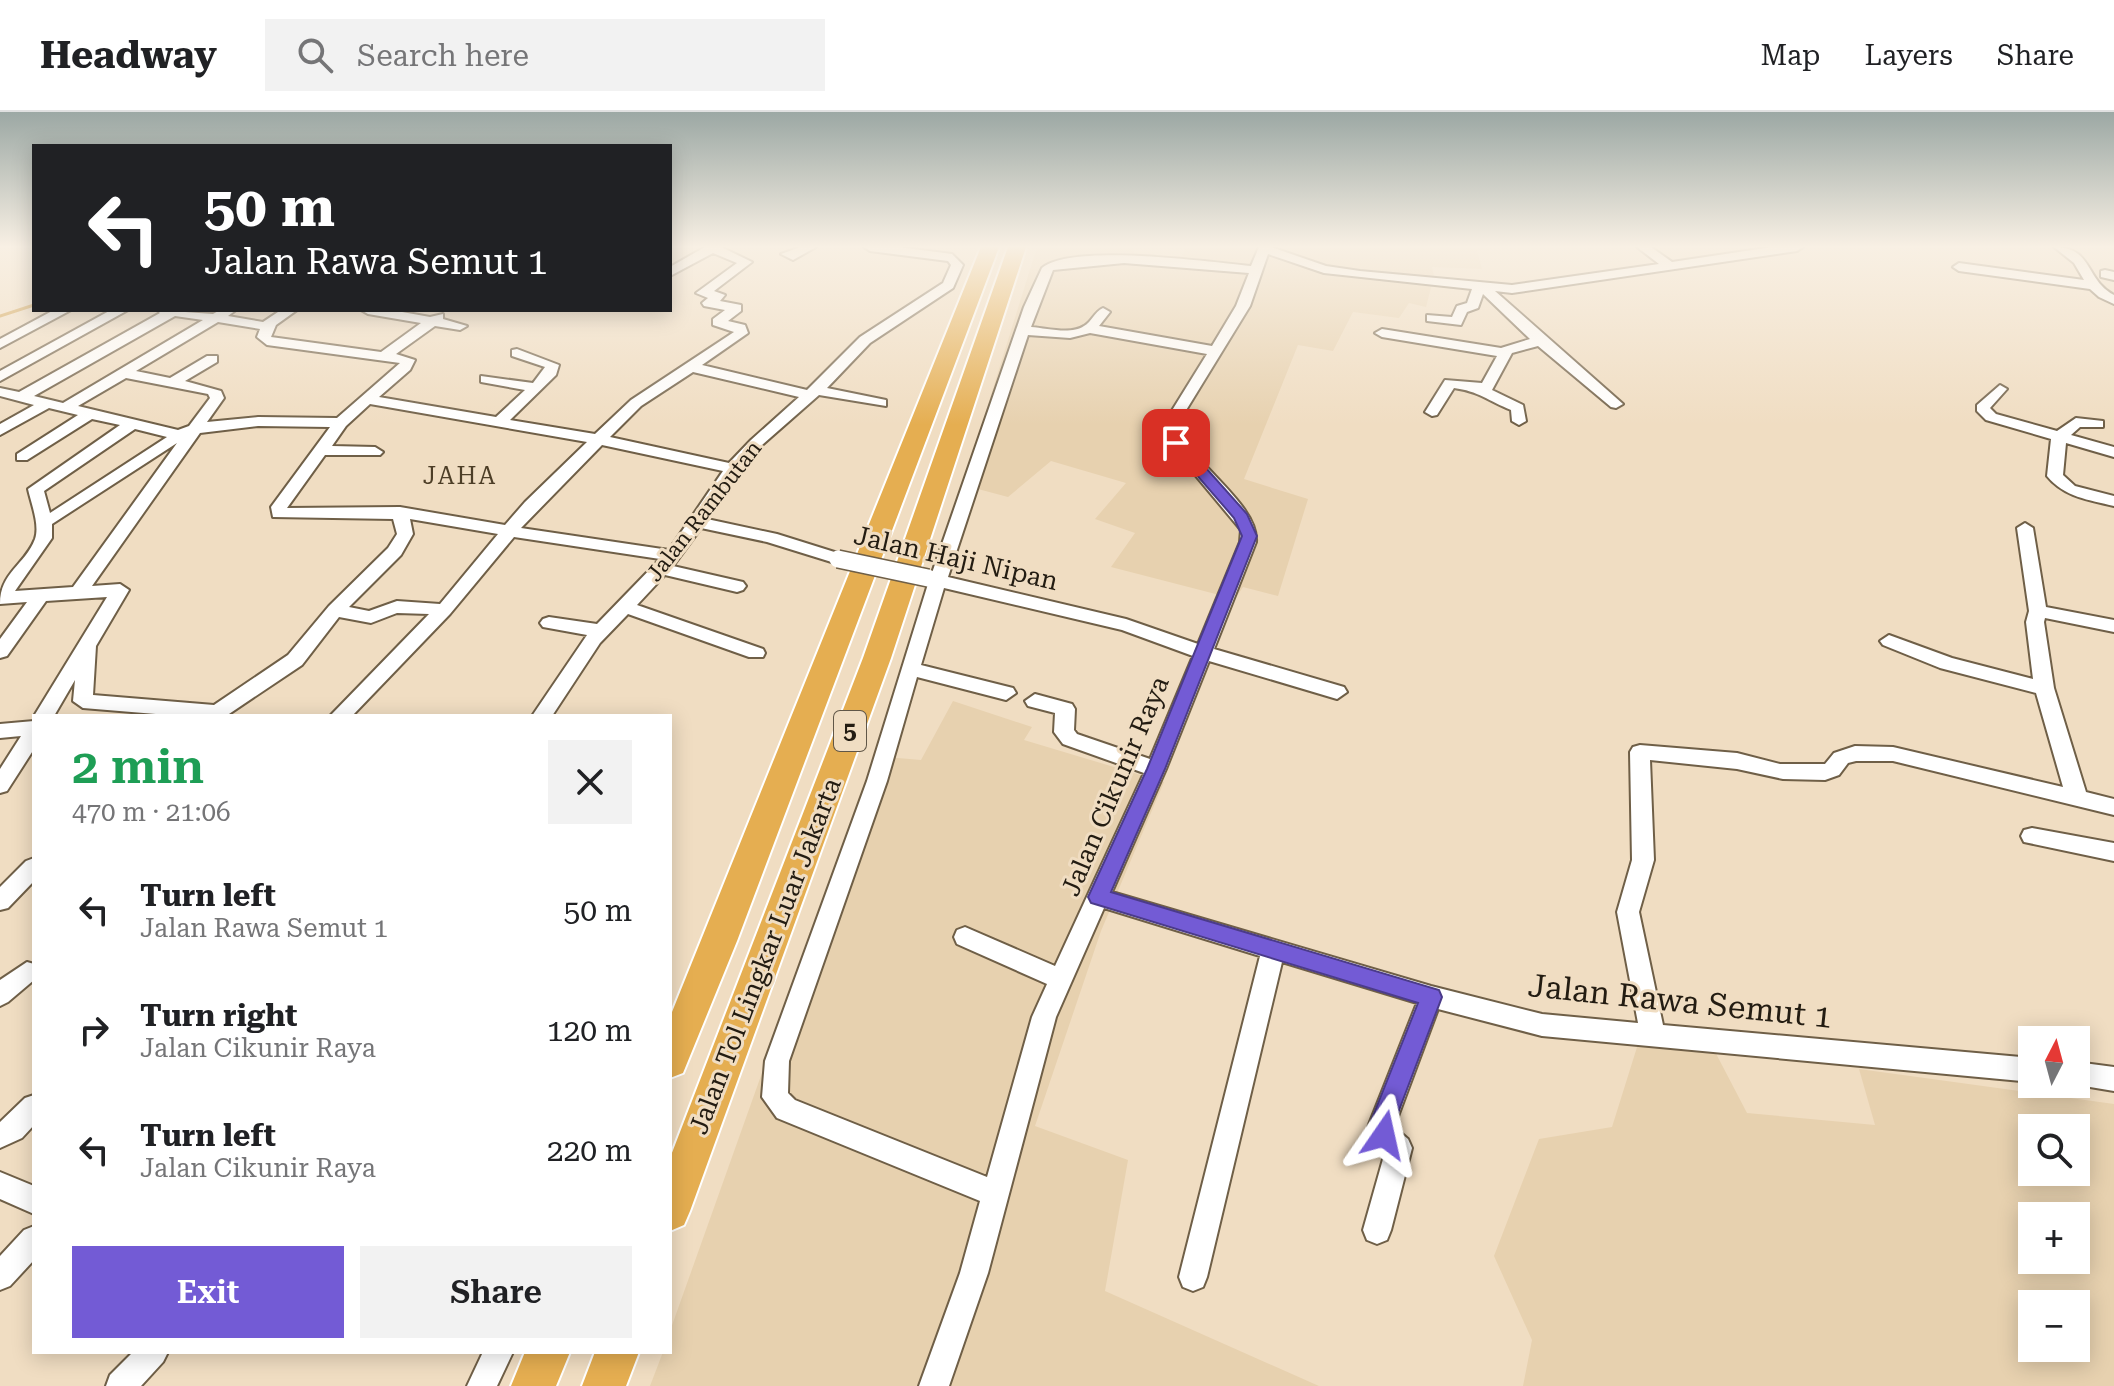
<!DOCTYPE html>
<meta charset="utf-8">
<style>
:root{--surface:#fff;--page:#f2f2f2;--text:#202124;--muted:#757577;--line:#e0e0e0;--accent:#735bd5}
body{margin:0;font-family:"Roboto Serif",serif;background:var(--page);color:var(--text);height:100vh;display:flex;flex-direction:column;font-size:30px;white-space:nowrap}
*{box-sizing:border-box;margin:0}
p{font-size:26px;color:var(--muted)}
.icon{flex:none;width:44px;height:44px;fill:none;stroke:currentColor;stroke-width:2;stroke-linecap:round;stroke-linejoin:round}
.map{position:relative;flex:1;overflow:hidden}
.panel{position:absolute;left:32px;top:602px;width:640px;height:640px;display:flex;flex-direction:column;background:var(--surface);border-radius:0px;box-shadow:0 4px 20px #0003}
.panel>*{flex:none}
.banner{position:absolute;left:32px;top:32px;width:640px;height:168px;border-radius:0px;box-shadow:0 4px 20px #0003;background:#202124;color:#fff;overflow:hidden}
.needle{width:52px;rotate:6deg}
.buttons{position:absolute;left:2018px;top:914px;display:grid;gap:16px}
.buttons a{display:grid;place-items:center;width:72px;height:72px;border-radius:0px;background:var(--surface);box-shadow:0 4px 20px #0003;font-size:40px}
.pin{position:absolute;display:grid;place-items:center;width:68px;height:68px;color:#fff;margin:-34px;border-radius:16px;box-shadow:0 4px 12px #0006}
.me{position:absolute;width:88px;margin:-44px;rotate:11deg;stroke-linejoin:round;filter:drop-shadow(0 0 6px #0008)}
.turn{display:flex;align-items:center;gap:28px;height:168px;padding:0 40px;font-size:36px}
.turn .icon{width:104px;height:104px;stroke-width:2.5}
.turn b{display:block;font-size:56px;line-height:68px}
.round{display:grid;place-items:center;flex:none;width:84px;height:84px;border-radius:0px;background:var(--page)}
.summary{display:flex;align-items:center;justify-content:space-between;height:136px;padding:0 40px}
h1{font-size:48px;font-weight:600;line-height:60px;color:#1e9e55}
.primary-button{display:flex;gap:16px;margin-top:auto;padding:16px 40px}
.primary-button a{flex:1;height:92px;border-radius:0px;background:var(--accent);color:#fff;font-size:32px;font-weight:600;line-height:92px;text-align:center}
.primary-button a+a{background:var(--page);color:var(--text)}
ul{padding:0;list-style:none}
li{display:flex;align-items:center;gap:24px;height:120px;padding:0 40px}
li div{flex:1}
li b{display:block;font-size:30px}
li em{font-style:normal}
header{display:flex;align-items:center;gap:48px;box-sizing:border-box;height:112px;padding:0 40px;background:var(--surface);border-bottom:2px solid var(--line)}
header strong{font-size:38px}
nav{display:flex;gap:44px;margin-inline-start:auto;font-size:28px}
.search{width:560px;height:72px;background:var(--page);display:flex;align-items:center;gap:20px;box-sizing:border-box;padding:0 28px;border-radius:0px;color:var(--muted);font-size:30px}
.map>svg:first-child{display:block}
.built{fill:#e7d1af;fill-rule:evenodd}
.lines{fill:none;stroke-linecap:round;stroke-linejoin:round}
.stream{stroke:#cb973d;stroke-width:3}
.minor-casing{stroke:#6f5f47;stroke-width:4}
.highway-casing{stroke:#fff;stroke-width:4}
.minor{fill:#fff;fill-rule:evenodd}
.highway{fill:#e5ae51;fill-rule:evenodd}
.minor-bridge-casing{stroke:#6f5f47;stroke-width:20;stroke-linecap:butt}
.minor-bridge{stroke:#fff;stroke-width:17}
.route{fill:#735bd5;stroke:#4b3b8a;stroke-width:2}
.labels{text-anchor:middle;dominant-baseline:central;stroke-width:6;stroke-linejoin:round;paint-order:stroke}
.far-street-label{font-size:22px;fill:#231c12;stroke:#f0ddc2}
.far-neighbourhood-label{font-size:24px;letter-spacing:2px;fill:#4d3e27;stroke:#f0ddc2}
.shield{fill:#f0ddc2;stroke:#605647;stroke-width:2}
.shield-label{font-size:24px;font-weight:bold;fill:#231c12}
.street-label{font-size:26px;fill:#231c12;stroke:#f0ddc2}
.near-street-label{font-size:32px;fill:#231c12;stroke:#f0ddc2}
</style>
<header>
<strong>Headway</strong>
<div class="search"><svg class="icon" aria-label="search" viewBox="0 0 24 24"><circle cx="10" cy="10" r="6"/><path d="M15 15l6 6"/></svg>Search here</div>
<nav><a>Map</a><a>Layers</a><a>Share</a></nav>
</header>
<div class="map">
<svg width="2114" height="1274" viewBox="0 0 2114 1274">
<rect width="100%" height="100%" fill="#f0ddc2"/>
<path class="built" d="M1037 135H1135L1134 141 1181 145 1186 135H1488L1489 138H1477L1482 157 1432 155 1434 164 1426 195 1409 191 1399 206 1353 200 1333 239 1298 233 1244 367 1308 387 1278 484 1243 475 1235 487 1111 455 1135 421 1095 407 1126 371 1051 349 1008 385 963 373Z
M953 589 1032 615 1024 628 1164 670 1101 819 1035 1014 1128 1048 1105 1179 1319 1274H650L663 1240H670V1219L875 644 921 648Z
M1638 932H1711L1747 1001 1875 1013 1859 957 2114 992V1274H1523L1532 1228 1494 1144 1539 1027 1612 1015ZM2032 1016H2076V1060H2032ZM2032 1104H2076V1148H2032ZM2032 1192H2076V1236H2032Z"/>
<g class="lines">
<path class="stream" d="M0 204 34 193"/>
<defs>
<path id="minor" d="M705 135H721L752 150 714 179 725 183 720 189 741 193V199L728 209 745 213 748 221 702 253 807 278 860 225 943 171 951 153 948 149 870 139 864 135H898L952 142 963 153 953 176 870 231 827 276 886 288V294L819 283 761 334 739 360 707 407 777 422 844 443 847 447 844 451 838 452 767 430 701 416 673 454 743 470 746 474 743 478 737 480 665 463 637 493 763 537 765 541 763 545H749L628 502 600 531 552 604H532L587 523 543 515 540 511 543 507 549 505 597 512 660 447 514 425 450 502 352 604H330L429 502 397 501 371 511 339 505 302 553 226 604H180L83 596 73 589 75 568 54 604H34L107 485 46 489 7 544 0 546V527L27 490 0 492C0 460 25 453 35 427 40 413 31 391 28 377L120 313 92 307 27 348H17V342L78 303 49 296 0 323V312L34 293 0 284V276L19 280 160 201 157 198 213 202 220 198H236L228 204 263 210 281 198H297L276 213 271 225 381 240 421 211 368 202 361 198H391L430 205 443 202V207L467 214 460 218 435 214 396 242 415 248 410 258 379 285 496 305 525 278 481 270V264L533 271 545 255 512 244V238L517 237 559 253 556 263 510 308 595 322 631 288 734 220 713 213V207L725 198 704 194 702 191 708 186 696 181 737 151 713 141 670 164V155ZM175 204 203 208 63 291 34 284ZM218 210 260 217 257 225 267 233 400 251 337 306 258 305 207 310 224 286 221 279 185 269 217 250V244H207L170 266 136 259ZM693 260 799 285 751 328 729 351 610 325 641 294ZM126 266 208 282 210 286 189 314 178 318 78 294ZM370 292 587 330 525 390 505 413 400 395 287 396 325 343H380L383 340 375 335 332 334 346 314ZM258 314 330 315 271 395 273 405 393 407 397 422 388 436 329 494 288 543 214 593 93 583 96 534 129 478 120 472 92 474 200 321ZM135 317 167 325 50 401 44 379ZM177 331 73 475 15 479 52 426V412ZM602 333 723 359 669 438 521 416ZM410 407 498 422 440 492 397 489 369 499 349 495 401 443 413 422Z
M801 135H816L793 148 781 142Z
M1259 135H1271L1326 154 1360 159 1512 173 1659 152 1637 135H1651L1672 150 1772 135H1803L1797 139 1512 181 1495 179 1623 292 1616 296 1611 295 1538 234 1512 241 1492 278 1523 293 1526 309 1519 313 1512 309 1511 298C1489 289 1478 279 1454 276L1437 303 1432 304 1425 300 1445 268 1482 271 1497 244 1382 225 1375 221 1382 217 1501 236 1530 227 1483 182 1478 196 1467 200 1461 213 1427 209V203L1452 205 1457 194 1467 191 1472 177 1324 161 1268 142 1250 194 1177 313C1191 352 1259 392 1256 430L1214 537 1344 575 1347 580 1337 587 1209 549 1166 657 1112 780 1431 874 1542 902 1638 911 1617 800 1632 748 1630 640 1633 635 1640 633 1737 641 1780 652H1825L1834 641 1855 634 1893 635 2063 675 2036 581 1940 556 1883 533 1880 529 1889 523 1952 546 2033 567 2026 510 2029 499 2017 416 2025 411 2033 416 2046 495 2114 508V520L2045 506 2044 510 2054 576 2086 680 2114 687V703L1893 649H1856L1848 651 1839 663 1825 668 1783 667 1737 657 1650 648 1654 748 1639 800 1663 913 2032 946V970L1542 924 1438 897 1394 1015 1408 1027 1412 1036 1391 1118 1387 1128 1377 1132 1367 1128 1363 1118 1385 1040 1373 1030 1368 1015 1417 891 1282 850 1207 1165 1203 1175 1193 1179 1183 1175 1179 1165 1260 844 1104 796 1056 905 988 1161 949 1274H919L960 1161 980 1089 777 1006 762 985 765 949 867 669 928 472 919 466 922 462 932 461 1024 195 1042 156C1072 131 1209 150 1251 154ZM1124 151 1249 161 1236 194 1212 234 1099 214 1110 200 1103 196C1094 200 1092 210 1084 214 1071 223 1046 216 1031 215L1053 158ZM1090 221 1207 242 1163 313 1171 334 1241 418 1240 430 1198 532 1126 507 948 465 1028 223 1070 226ZM944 476 1122 518 1193 544 1150 647 1077 622 1074 618 1075 597 1072 592 1035 582 1025 589 1028 594 1055 601 1054 620 1063 632 1144 661 1055 854 965 815 957 818 954 825 957 832 1047 872 1032 905 987 1065 795 988 788 981 789 949 887 669 917 565 1006 588 1016 581 1013 576 921 553Z
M2054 135C2093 135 2085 168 2114 183V192L2099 185 2090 177 1959 159 1953 155 1959 151 2084 168 2074 151Z
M2105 158 2114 160V168L2101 165V159Z
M54 198H71L0 236V227Z
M111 198H128L0 269V259Z
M2000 273 2007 277 1990 296 1996 302 2057 319 2076 306 2103 309V315H2080L2071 323 2114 335V345L2066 331 2063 363 2075 374 2114 384V394C2089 388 2064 385 2047 364L2051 327 1986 308 1977 299V293Z
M34 609V637L7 679 0 681V657L21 624 0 626V612Z
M2032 716 2114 731V749L2024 730 2021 724 2024 718Z
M34 746V769L8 796 0 798V775L26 749Z
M27 850 34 852V868L8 890 0 894V868Z
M2076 950 2114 955V979L2072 972H2076Z
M34 983V1013L22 1026 0 1036V1010L25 986Z
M0 1060 34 1074V1102L0 1087Z
M34 1114V1148L10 1174 0 1178V1144L24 1118Z
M133 1240H168L163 1250 141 1274H106L110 1263Z
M483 1240H513L497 1274H467Z"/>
<path id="highway" d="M981 135H999L737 829 683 961 670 966V905Z
M1008 135H1026L891 546 690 1099 684 1113 670 1119V1046L863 546Z
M525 1240H570L556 1274H511Z
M595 1240H639L626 1274H582Z"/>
</defs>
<use href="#minor" class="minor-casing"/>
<use href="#highway" class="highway-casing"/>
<use href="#minor" class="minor"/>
<use href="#highway" class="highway"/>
<defs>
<path id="minor-bridge" d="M838 447 928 466"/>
</defs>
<use href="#minor-bridge" class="minor-bridge-casing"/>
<use href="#minor-bridge" class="minor-bridge"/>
</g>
<linearGradient id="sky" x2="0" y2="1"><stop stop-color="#9ca8a4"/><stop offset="0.43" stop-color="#f8f0e4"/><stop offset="1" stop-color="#f8f0e4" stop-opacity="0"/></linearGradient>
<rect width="2114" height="313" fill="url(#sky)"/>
<path class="route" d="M1176 327 1181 328 1247 402 1257 424 1165 657 1111 780 1439 878 1442 885 1395 1009 1396 1023 1393 1031 1384 1034C1371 1029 1368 1022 1371 1009L1418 891 1098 793 1091 791 1088 785 1147 657 1242 424 1234 406 1169 331Z"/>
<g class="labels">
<g class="far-street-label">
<text transform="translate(704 399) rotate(-52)">Jalan Rambutan</text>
</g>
<g class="far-neighbourhood-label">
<text x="460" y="364">JAHA</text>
</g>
<rect class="shield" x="834" y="599" width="32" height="40" rx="6"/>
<g class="shield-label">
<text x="850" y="619">5</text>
</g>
<g class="street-label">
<text transform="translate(956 446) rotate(13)">Jalan Haji Nipan</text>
<text transform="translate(1115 674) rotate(-67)">Jalan Cikunir Raya</text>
<text transform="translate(765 844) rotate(-69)">Jalan Tol Lingkar Luar Jakarta</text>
</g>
<g class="near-street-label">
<text transform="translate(1680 889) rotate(6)">Jalan Rawa Semut 1</text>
</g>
</g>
</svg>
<div class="buttons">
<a><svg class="needle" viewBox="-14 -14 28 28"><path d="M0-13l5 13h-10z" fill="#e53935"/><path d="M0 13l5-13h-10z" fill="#757577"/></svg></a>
<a><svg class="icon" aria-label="search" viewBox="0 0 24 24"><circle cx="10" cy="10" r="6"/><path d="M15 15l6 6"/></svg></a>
<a>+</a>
<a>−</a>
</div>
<div class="pin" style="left:1176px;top:331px;background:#d93025"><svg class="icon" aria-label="arrive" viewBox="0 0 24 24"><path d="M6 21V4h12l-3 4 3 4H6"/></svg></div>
<svg class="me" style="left:1384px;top:1023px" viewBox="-20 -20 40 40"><path d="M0-17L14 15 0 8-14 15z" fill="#735bd5" stroke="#fff" stroke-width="4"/></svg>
<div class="banner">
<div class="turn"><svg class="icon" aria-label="left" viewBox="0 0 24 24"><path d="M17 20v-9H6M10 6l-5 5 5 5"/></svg><div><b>50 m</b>Jalan Rawa Semut 1</div></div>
</div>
<section class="panel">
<div class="summary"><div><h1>2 min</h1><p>470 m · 21:06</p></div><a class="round"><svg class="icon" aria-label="close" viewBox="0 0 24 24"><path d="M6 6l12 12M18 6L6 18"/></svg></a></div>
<ul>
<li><svg class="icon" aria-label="left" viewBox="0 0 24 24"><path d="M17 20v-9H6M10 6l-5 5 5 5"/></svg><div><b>Turn left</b><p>Jalan Rawa Semut 1</p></div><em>50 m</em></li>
<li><svg class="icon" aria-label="right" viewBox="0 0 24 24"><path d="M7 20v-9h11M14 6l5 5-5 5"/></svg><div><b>Turn right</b><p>Jalan Cikunir Raya</p></div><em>120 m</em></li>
<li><svg class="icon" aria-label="left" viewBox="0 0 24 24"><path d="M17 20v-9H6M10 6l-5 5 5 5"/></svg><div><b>Turn left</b><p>Jalan Cikunir Raya</p></div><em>220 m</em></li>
</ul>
<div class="primary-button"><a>Exit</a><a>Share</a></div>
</section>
</div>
